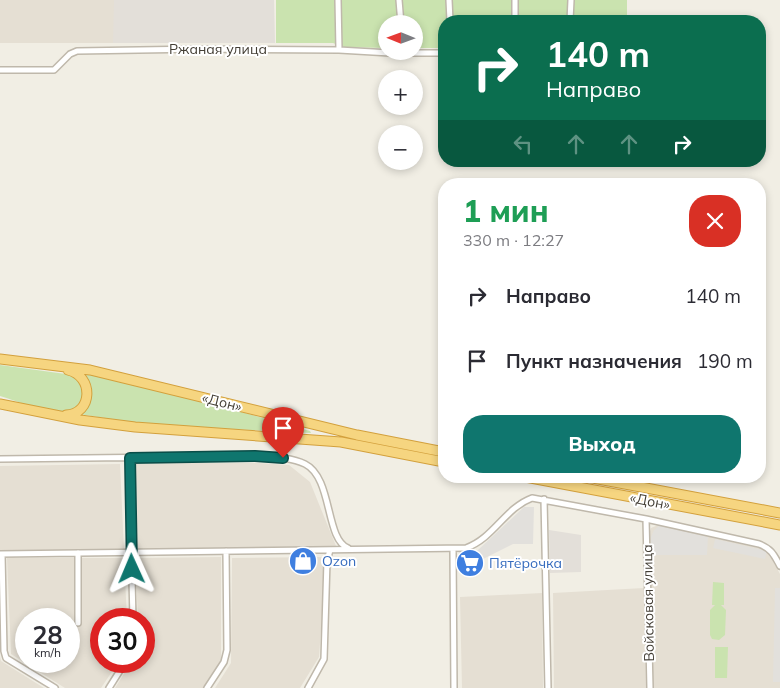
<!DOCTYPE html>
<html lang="ru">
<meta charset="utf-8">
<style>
:root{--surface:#fff;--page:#f7f7f7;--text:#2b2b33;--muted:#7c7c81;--accent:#0f766e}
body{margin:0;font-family:Mulish,sans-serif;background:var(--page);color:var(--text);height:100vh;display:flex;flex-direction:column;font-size:19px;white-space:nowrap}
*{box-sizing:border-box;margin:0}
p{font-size:16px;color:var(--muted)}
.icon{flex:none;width:28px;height:28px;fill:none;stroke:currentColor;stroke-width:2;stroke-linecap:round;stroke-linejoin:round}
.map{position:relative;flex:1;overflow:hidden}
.drawer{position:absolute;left:438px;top:178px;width:328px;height:305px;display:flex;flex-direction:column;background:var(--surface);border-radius:20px;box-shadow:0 2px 8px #0003}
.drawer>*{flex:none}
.guide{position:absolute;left:438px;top:15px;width:328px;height:152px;border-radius:20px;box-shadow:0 2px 8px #0003;background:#0b6e4f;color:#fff;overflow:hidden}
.needle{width:32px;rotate:271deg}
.fabs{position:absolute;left:378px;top:15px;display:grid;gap:10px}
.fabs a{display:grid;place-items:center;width:45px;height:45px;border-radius:50%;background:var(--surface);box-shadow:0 2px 8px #0003;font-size:25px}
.speed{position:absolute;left:15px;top:608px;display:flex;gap:10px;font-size:25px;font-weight:700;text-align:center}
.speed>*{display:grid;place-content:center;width:65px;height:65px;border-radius:50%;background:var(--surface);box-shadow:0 2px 8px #0003;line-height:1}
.speed small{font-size:12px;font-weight:400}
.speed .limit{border:8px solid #d22;background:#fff;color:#111}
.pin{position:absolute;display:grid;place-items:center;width:42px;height:42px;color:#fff;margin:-51px -21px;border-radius:50% 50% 50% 0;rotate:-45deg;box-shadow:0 0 5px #0007}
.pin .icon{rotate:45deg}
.me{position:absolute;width:55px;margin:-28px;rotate:359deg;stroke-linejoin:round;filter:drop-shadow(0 0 4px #0008)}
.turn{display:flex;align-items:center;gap:18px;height:105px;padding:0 25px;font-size:22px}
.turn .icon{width:65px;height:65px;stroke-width:2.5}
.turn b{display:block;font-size:35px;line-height:42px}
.lanes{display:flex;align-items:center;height:48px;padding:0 25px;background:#0003;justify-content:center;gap:25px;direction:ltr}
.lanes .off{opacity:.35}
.round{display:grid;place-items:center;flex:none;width:52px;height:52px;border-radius:20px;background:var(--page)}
.summary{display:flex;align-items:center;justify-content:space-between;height:85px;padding:0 25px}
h1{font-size:30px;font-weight:800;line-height:38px;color:#1e9e55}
.action{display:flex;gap:10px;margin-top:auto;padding:10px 25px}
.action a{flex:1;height:58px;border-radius:20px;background:var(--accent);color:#fff;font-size:20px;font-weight:800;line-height:58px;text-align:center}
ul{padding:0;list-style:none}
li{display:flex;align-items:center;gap:15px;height:65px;padding:0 25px}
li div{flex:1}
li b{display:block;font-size:19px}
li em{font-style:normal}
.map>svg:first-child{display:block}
.residential{fill:#e5dfd3;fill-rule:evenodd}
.industrial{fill:#e3dfd9}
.green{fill:#cae3af}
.parking{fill:#e2e0dc}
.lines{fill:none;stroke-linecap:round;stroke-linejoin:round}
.minor-casing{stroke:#bfb8ab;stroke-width:8}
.trunk-casing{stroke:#d3a03c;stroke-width:11}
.minor{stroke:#fff;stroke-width:5}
.trunk{stroke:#f6d580;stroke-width:9}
.route-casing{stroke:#0a4d48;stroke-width:12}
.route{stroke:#0f766e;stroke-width:9}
.labels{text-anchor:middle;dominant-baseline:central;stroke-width:4;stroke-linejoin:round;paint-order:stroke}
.street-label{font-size:14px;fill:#433e35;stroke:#fff}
.shop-label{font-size:14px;fill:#366cbe;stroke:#fff;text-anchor:start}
</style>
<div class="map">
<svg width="780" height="688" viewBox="0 0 780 688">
<rect width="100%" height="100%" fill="#f1eee4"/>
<path class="residential" d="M0 0H271V43H0Z
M132 463H259L289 465 310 482 336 546 135 550Z
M120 464 124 550 0 551V466Z
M658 525 767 550 780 574V688H652L649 534 651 528Z
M221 557V660L203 688H115L132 661H144V619H138L135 558Z
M326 557 319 657 300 688H215L231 663 232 558Z
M7 558H124L127 619H101V661H119L101 688H65L11 654ZM26 619H69V661H26Z
M644 588 646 688H554L553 593Z
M542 593 543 688H462L460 597Z
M0 657 1 661 44 688H0Z"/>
<path class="industrial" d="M114 0H274L275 43H113Z
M549 530 581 535V572L550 573Z"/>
<path class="green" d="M276 0H627V21H444V48H414V24H386V48L344 47 333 43H276Z
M0 365 73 375 82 386 83 400C79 405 74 410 67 412 48 415 18 401 0 396Z
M85 373 148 386 310 431 311 433 148 425 79 414C92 399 95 392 85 373Z
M713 582 724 583V605H721L726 610 725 635 719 640 712 639 710 635V610L715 605H712Z
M715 647H728L727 678H715Z"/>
<path class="parking" d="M524 507H534L533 544H513L483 559H459V551L478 550Z
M659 526 708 537 707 555H650L651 537 654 530Z
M715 539 767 551 765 559 713 548Z
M775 588H780V682H773Z"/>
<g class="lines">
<defs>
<path id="minor" d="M338 0 339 50
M399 0 401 24
M449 0 450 21
M515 21V0
M570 21 571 0
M0 70H54L70 54 77 51 201 49 339 50 390 53H444
M129 458 133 619
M0 459 255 456C271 457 291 457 305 464 333 478 325 539 348 548
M544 499 548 688
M646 519 650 688
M453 549 454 688
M0 554 466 548C494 538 505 508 532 498L646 519 759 544C772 549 774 555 780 566
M2 554 4 651 6 658 55 688
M78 623V553
M109 688 126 661
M207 688 224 662 227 650 226 551
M308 688 324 659 327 561 330 550"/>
<path id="trunk" d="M0 359 90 370 357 435 444 452
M0 404 80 420 135 427 341 442 444 462
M66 415C93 414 94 376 68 370
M520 476 780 525
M582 476 780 513"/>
</defs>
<use href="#minor" class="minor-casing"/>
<use href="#trunk" class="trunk-casing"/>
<use href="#minor" class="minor"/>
<use href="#trunk" class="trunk"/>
</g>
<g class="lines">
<defs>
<path id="route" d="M132 569 130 458 255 456 283 458"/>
</defs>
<use href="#route" class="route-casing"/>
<use href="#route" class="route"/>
</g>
<defs>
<symbol id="shop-disc" viewBox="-11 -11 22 22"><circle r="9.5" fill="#3f7fe0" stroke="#fff"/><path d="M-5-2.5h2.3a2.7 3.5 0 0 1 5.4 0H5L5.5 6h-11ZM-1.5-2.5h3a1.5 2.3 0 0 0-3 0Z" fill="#fff"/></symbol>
<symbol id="supermarket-disc" viewBox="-11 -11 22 22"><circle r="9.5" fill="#3f7fe0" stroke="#fff"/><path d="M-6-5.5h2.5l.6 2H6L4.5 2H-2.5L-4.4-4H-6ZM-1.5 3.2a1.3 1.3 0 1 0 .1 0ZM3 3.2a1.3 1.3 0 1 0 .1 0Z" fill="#fff"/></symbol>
</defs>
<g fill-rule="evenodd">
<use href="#shop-disc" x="287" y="545" width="32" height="32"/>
<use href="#supermarket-disc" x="454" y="547" width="32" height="32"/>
</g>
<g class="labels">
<g class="street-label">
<text x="218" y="49">Ржаная улица</text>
<text transform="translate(222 402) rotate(14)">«Дон»</text>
<text transform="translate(650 501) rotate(11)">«Дон»</text>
<text transform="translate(648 603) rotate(-91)">Войсковая улица</text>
</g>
<g class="shop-label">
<text x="322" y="561">Ozon</text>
<text x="489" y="563">Пятёрочка</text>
</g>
</g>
</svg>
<div class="fabs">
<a><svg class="needle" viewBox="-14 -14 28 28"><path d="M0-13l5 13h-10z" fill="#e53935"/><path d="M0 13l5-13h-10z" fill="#7c7c81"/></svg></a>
<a>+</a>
<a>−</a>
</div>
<div class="speed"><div>28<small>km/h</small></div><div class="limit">30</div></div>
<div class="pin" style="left:283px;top:458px;background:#d93025"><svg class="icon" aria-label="arrive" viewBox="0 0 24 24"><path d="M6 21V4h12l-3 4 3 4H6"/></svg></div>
<svg class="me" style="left:132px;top:569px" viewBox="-20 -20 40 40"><path d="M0-17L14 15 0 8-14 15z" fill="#0f766e" stroke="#fff" stroke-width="4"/></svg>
<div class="guide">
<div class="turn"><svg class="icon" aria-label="right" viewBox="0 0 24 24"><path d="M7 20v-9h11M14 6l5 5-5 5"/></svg><div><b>140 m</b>Направо</div></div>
<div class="lanes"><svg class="icon off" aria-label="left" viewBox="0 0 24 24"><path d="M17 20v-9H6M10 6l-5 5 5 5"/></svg><svg class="icon off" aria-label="ahead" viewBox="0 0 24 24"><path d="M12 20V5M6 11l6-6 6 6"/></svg><svg class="icon off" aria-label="ahead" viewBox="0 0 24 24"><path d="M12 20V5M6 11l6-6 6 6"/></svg><svg class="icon" aria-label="right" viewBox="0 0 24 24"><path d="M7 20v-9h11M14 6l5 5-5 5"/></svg></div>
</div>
<section class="drawer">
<div class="summary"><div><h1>1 мин</h1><p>330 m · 12:27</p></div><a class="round" style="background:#d93025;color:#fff"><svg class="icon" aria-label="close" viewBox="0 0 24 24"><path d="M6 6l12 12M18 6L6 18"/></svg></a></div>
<ul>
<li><svg class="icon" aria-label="right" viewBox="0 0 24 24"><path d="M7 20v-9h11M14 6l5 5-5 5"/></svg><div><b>Направо</b></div><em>140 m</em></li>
<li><svg class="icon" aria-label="arrive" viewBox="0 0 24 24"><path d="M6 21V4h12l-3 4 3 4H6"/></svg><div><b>Пункт назначения</b></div><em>190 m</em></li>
</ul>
<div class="action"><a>Выход</a></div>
</section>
</div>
